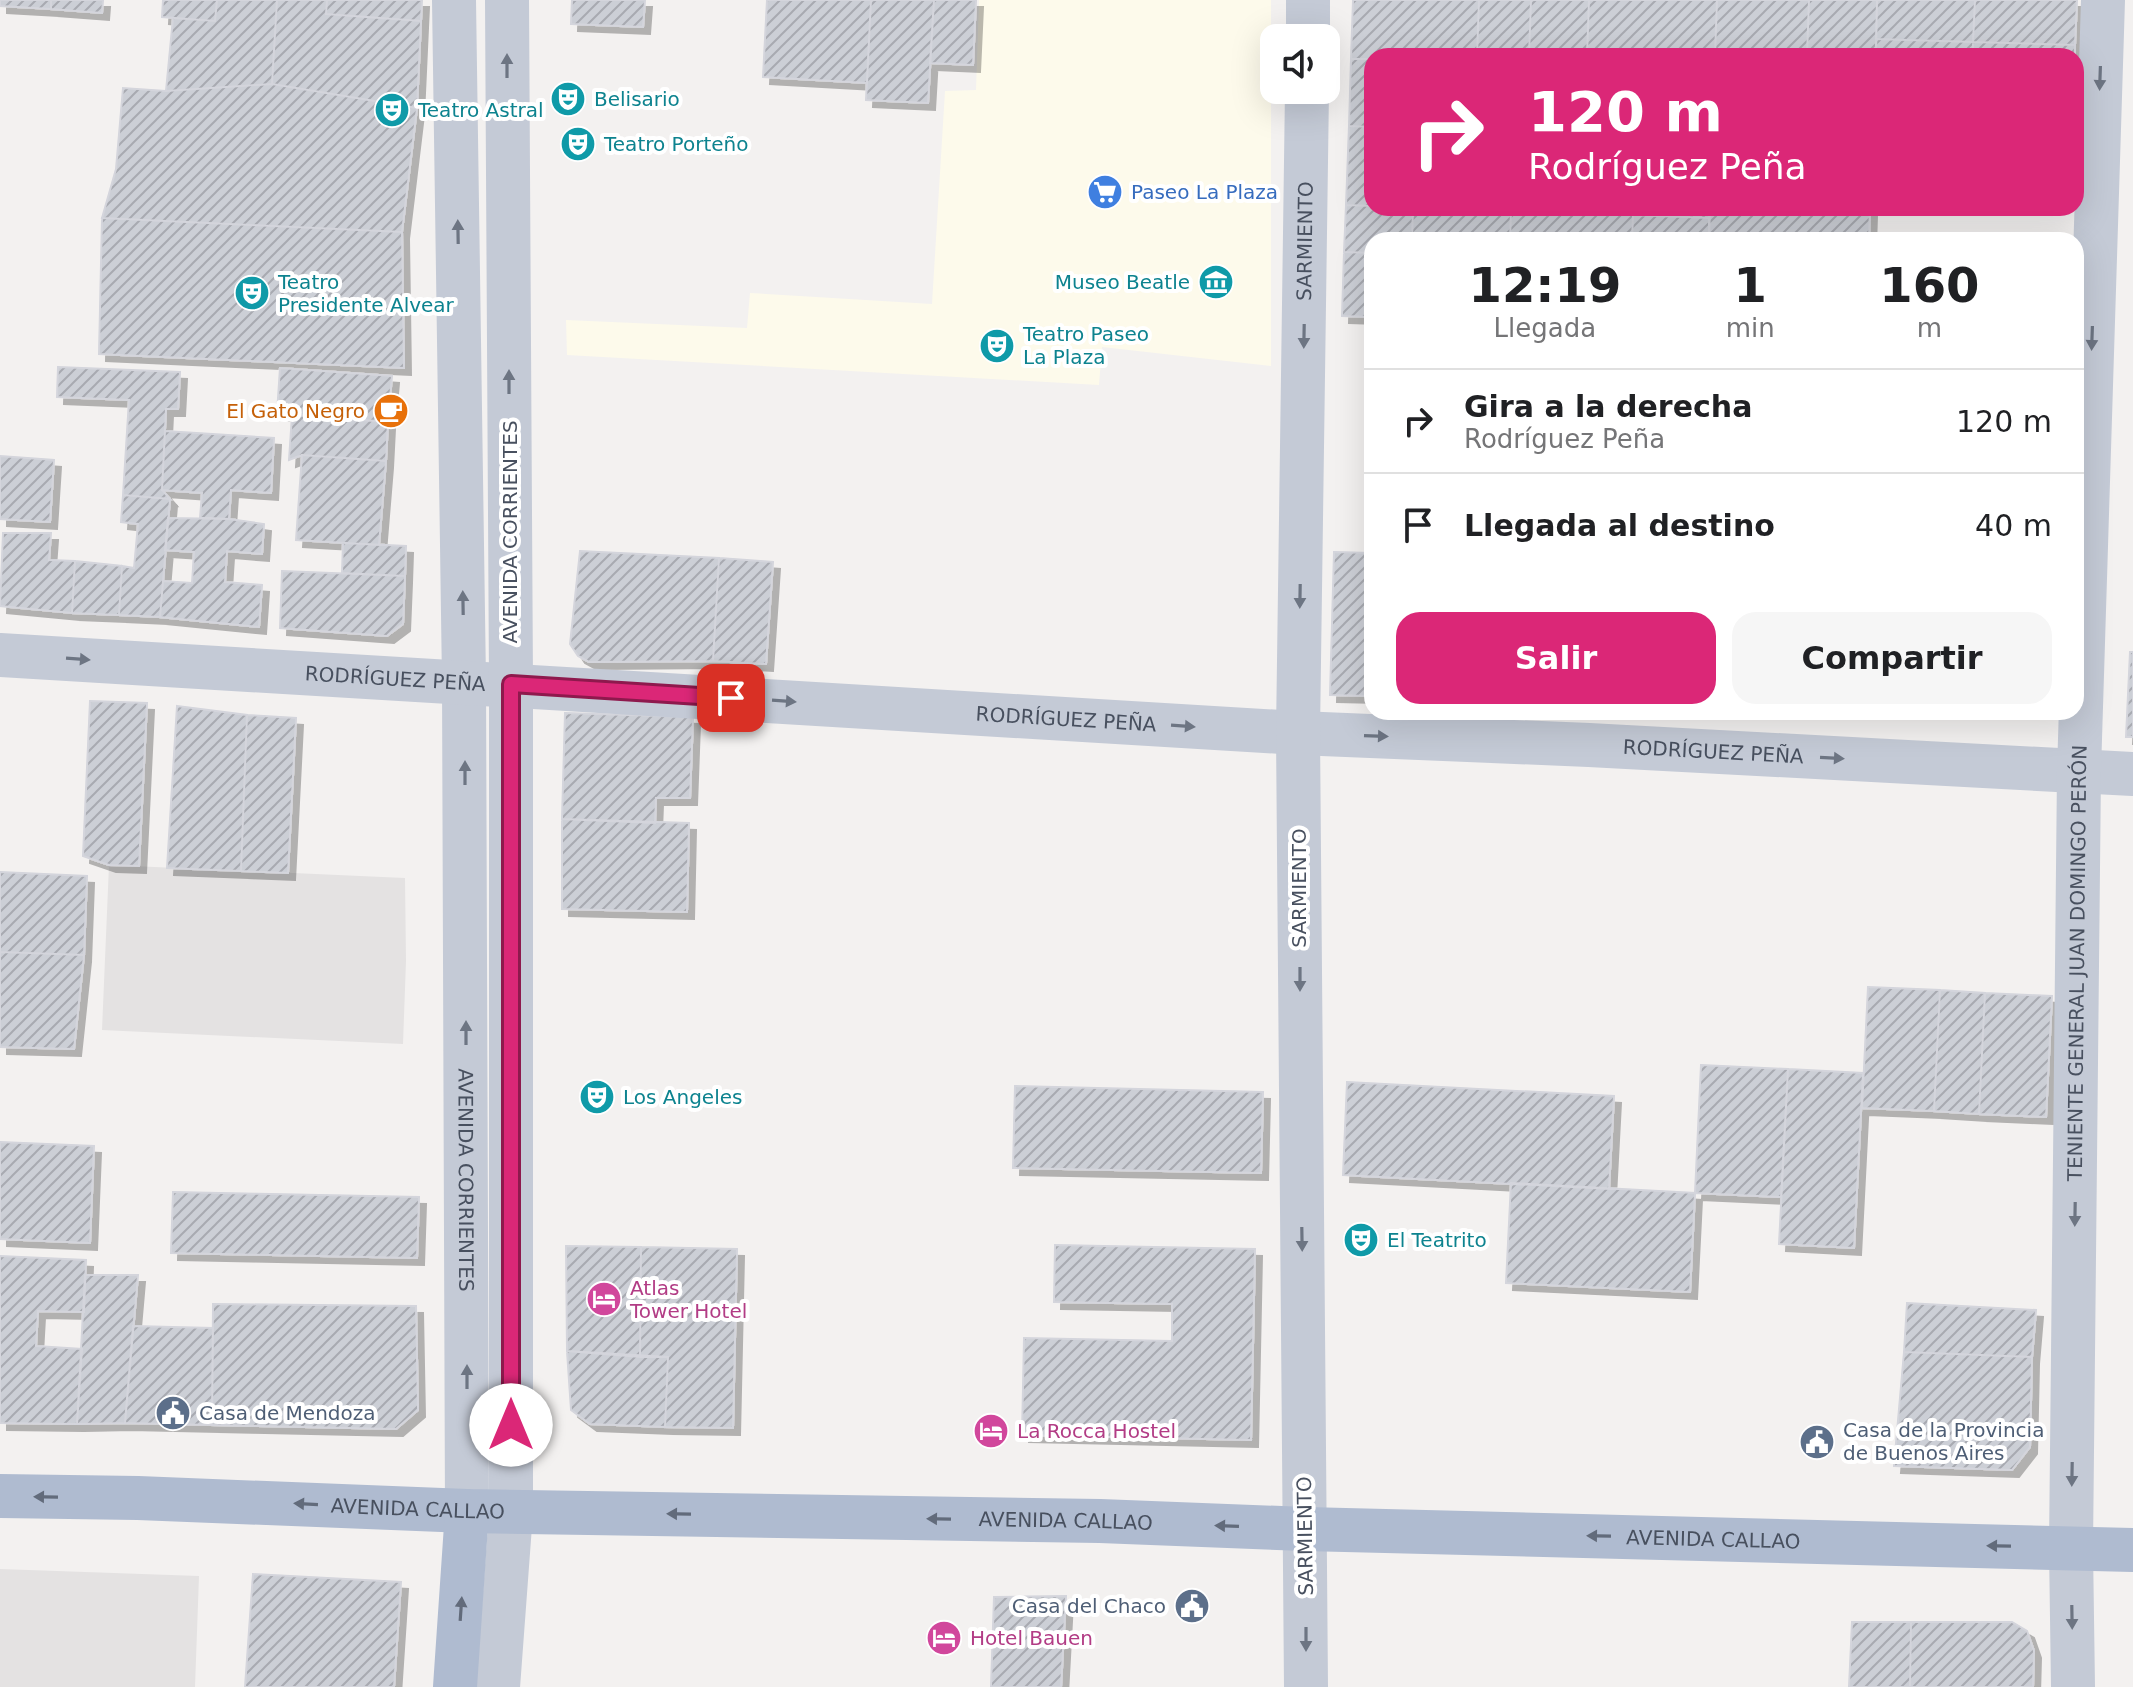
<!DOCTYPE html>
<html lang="es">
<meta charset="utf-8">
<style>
:root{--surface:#fff;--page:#f6f6f6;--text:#202124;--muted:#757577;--line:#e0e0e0;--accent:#db2777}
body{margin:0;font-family:"DejaVu Sans",sans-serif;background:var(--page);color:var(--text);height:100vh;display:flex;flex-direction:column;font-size:30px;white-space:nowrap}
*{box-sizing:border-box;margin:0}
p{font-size:26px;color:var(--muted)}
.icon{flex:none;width:44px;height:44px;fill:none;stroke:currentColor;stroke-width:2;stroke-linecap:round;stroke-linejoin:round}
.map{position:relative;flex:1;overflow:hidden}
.panel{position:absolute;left:1364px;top:232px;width:720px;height:488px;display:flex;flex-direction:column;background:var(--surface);border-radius:24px;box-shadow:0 8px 32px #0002}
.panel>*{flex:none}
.top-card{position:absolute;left:1364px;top:48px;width:720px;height:168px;border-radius:24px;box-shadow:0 8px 32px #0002;background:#db2777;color:#fff;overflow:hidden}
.tools{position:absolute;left:1260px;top:24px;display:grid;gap:16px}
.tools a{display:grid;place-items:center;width:80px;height:80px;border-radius:16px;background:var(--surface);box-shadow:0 8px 32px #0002;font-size:40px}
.pin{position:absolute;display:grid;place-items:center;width:68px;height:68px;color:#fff;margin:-34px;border-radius:16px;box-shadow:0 4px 12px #0006}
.me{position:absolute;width:88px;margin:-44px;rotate:0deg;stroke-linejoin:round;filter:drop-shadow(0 0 6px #0008)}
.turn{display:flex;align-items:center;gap:28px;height:168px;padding:0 32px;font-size:36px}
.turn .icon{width:104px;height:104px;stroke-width:2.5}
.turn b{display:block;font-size:56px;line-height:68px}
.eta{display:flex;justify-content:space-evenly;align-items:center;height:136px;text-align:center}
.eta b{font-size:48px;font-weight:800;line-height:56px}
.button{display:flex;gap:16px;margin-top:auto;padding:16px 32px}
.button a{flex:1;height:92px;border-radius:24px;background:var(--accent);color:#fff;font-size:32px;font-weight:800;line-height:92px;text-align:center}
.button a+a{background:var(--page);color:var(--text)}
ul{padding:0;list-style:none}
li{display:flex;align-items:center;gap:24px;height:104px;padding:0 32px;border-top:2px solid var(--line)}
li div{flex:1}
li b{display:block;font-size:30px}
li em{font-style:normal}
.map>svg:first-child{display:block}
.commercial{fill:#fdfaeb}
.education{fill:#e4e2e2}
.building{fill:url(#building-hatch);stroke:#d4d5dc;stroke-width:2;filter:url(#shadow)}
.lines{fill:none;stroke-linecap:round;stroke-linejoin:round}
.minor{stroke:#c4cad6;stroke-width:44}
.major{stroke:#afbbd0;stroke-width:44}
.oneway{fill:#6d7583}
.oneway2{fill:#626b7b}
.route-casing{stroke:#8e194d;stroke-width:20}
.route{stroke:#db2777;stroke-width:14}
.labels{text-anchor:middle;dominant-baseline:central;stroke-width:8;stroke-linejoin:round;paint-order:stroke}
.culture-label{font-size:20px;fill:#0d838f;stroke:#fff;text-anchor:start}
.shop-label{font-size:20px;fill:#366cbe;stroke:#fff;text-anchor:start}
.street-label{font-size:20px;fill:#48505f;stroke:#fff}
.food-label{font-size:20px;fill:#c56008;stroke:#fff;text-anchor:end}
.hotel-label{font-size:20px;fill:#b23c85;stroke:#fff;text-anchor:start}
.service-label{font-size:20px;fill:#4e5e75;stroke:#fff;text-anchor:start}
</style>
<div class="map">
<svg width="2133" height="1687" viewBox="0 0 2133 1687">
<defs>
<pattern id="building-hatch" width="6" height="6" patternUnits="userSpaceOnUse" patternTransform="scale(2)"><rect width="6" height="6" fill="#cccfd6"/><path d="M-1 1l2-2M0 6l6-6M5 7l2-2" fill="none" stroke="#a8aab1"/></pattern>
<filter id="shadow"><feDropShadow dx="7" dy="7" stdDeviation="0" flood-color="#0004"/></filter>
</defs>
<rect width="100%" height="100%" fill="#f3f1f0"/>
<path class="commercial" d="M979 0H1271V366L1102 347 1099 385 567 355 566 320 747 328 750 293 932 304 945 91 976 90Z"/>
<path class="education" d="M109 865 405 878 406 961 403 1044 102 1030Z
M0 1569 199 1576 195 1687H0Z"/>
<path class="building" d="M0 0H51V9L0 6Z
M51 0H103L102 13 51 9Z
M163 0H217L215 21 162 17Z
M217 0H277L272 84 166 91 173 18 215 21Z
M277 0H327L326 14 421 21 417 108 272 84Z
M327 0H422L421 21 326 14Z
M572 0H645L643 27 571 24Z
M767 0H871L867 83 763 77Z
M871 0H934L928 103 866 100Z
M934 0H976L973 65 930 63Z
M1353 0H1479L1477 56H1372V59H1351Z
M1479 0H1531L1529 56H1477Z
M1531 0H1589L1587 56H1529Z
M1589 0H1717L1715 56H1587Z
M1717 0H1809L1807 56H1715Z
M1809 0H1877L1876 56H1807Z
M1877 0H1975L1973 42 1876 39Z
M1975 0H2077L2075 45 1973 42Z
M1876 39 1973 42V56H1876Z
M1973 42 2075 45V56H1973Z
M1351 59H1372V127L1349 126Z
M272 84 417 108 402 232 102 218 116 169 123 88 166 91Z
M1349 126 1372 127V206L1346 205Z
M1346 205 1372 206V208H1413L1412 240H1372V253L1344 252Z
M1413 208 1511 211 1510 240H1412Z
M1472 208H1633V215L1472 210Z
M1633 208H1710L1709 218 1633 215Z
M1710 208H1870L1869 240H1709Z
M1511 211 1633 215 1632 240H1510Z
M1633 215 1709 218V240H1632Z
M102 218 402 232 404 368 99 354Z
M1344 252 1372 253V317L1342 316Z
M58 367 180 372 178 409H166L162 490 170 499 123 495 129 400 57 397Z
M280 368 392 376 388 422 277 413Z
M292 415 388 422 386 461 302 455 289 460Z
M165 431 274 438 271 493 231 490 229 519 200 518 202 493 162 490Z
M302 455 386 461 379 545 296 540Z
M0 456 54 460 50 522 0 519Z
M123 495 170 499 160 617 119 615 122 566 134 568 138 524 121 522Z
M168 518 229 519 264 524 262 554 227 551 225 582 262 585 259 627 160 617 163 581 192 583 194 552 165 550Z
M3 533H51L49 560 75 561 72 613 0 606Z
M343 543 406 546 405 576 342 573Z
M580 551 719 558 713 661 589 662 578 656 570 644Z
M1334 552 1372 553V696L1330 695Z
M719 558 773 562 766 664 713 661Z
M75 561 122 566 119 615 72 613Z
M282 571 405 576 403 624 387 636 280 628Z
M2130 652H2133V737H2126Z
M90 701 147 703 139 866 109 865 83 856Z
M177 706 247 715 241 871 167 868Z
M565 713 693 717 690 798H656L655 823 562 819Z
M247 715 296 718 288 873 241 871Z
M562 819 689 823 687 912 562 909Z
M0 872 87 876 84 955 0 952Z
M0 952 84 955 74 1049 0 1047Z
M1868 987 1940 990 1934 1111 1862 1108Z
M1940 990 1985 993 1979 1114 1934 1111Z
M1985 993 2052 996 2046 1117 1979 1114Z
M1701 1065 1788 1069 1781 1197 1695 1193Z
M1788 1069 1863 1073 1854 1248 1779 1244Z
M1347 1082 1614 1096 1609 1189 1343 1175Z
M1015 1086 1263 1092 1261 1173 1013 1168Z
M0 1142 94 1146 90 1243 0 1239Z
M1511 1183 1695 1193 1690 1292 1506 1283Z
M173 1192 419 1197 417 1258 171 1253Z
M1055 1245 1255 1249 1251 1440 1022 1435 1024 1338 1172 1341V1304L1054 1302Z
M566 1246 641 1247 640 1357 567 1351Z
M641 1247 737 1249 733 1428 665 1427 668 1357H640Z
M0 1256 86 1260 84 1312 38 1311 36 1346 82 1349 77 1424 0 1423Z
M85 1275H138L125 1423 77 1424Z
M1907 1303 2036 1310 2032 1357 1904 1352Z
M213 1304 416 1306 418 1410 396 1429 212 1425Z
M133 1326 213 1328 212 1425 125 1423Z
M567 1351 668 1357 665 1427 590 1424 571 1410Z
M1904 1352 2032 1357 2030 1447 2012 1470 1894 1466Z
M253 1574 401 1582 394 1687H245Z
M1066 1596 1061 1687H991L994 1597Z
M1852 1622H1911L1910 1687H1849Z
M1911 1622H2012L2027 1631 2034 1651 2033 1687H1910Z"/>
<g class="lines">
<g class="minor">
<path id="s1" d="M454 0 464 681 467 1511"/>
<path d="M1308 38V0"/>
<path id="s2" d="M0 655 1298 733 1589 745 2133 774"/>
<path d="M498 1687 511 1512V684L507 0"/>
<path id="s3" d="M1306 1687 1298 733 1307 90"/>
<path id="s4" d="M2073 1687 2071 1548 2079 771 2103 0"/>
</g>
<g class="major">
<path id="s5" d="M0 1496 138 1498 467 1511 1100 1521 1305 1529 2133 1550"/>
<path d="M455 1687 467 1511"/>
</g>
</g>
<defs><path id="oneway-solid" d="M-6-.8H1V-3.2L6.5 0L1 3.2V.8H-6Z" transform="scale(2)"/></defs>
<g class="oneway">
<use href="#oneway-solid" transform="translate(507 66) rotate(-90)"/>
<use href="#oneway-solid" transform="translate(2100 78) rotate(92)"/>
<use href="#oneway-solid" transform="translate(458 232) rotate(-91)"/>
<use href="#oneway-solid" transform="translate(1304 336) rotate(91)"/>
<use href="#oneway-solid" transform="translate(2092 338) rotate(92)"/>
<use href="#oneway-solid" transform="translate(509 382) rotate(-90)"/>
<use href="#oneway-solid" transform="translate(1300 596) rotate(91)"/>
<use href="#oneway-solid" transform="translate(463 603) rotate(-91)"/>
<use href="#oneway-solid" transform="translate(78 659) rotate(4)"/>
<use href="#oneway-solid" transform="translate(784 701) rotate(4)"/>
<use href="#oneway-solid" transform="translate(1183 726) rotate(4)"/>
<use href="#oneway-solid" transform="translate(1376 736) rotate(2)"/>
<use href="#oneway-solid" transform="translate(1832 758) rotate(3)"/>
<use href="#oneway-solid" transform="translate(465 773) rotate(-90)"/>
<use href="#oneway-solid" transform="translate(1300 979) rotate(90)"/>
<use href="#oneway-solid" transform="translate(466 1033) rotate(-90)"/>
<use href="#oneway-solid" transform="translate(2075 1214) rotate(91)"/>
<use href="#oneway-solid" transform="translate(1302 1239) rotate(89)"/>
<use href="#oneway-solid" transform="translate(467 1377) rotate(-90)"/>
<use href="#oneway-solid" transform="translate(2072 1474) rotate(91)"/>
<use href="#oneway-solid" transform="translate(2072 1617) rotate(89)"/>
<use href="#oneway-solid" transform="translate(1306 1639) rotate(90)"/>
</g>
<g class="oneway2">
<use href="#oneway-solid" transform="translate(46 1497) rotate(-179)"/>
<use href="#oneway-solid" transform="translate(306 1504) rotate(-177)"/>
<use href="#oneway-solid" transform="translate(679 1514) rotate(-179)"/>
<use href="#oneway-solid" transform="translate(939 1519) rotate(-179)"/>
<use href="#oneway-solid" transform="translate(1227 1526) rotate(-178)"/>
<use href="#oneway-solid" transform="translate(1599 1536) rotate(-179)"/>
<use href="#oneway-solid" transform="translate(1999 1546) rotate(-179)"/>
<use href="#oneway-solid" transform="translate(461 1609) rotate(-86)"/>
</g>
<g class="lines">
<defs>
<path id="route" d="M511 1425V684L731 698"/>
</defs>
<use href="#route" class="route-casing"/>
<use href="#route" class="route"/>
</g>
<defs>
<symbol id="theatre-disc" viewBox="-11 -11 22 22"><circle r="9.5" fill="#0f9aa8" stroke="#fff"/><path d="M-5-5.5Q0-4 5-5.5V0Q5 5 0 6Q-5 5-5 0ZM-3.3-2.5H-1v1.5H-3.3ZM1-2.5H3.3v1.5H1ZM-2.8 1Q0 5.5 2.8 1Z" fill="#fff"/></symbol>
<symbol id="supermarket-disc" viewBox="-11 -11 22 22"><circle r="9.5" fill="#3f7fe0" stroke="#fff"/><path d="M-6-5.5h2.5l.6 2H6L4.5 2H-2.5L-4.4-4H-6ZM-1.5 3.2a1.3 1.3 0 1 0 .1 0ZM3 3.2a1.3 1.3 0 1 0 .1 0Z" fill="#fff"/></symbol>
<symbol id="museum-disc" viewBox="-11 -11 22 22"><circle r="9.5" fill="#0f9aa8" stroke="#fff"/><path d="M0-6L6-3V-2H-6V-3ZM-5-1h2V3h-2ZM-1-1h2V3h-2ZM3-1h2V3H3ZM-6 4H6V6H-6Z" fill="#fff"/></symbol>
<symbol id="cafe-disc" viewBox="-11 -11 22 22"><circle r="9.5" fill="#e8710a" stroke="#fff"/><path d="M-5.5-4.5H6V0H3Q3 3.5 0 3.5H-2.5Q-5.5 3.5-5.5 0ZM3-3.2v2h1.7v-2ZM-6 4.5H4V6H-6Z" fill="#fff"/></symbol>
<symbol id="hotel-disc" viewBox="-11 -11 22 22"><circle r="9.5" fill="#d1479c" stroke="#fff"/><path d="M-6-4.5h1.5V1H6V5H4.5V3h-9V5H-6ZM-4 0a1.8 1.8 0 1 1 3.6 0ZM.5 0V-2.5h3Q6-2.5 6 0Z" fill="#fff"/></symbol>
<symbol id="civic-disc" viewBox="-11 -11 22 22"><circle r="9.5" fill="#5c6f8a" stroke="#fff"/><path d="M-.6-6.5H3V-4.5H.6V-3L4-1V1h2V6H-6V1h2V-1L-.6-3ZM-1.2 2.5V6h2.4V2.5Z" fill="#fff"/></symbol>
</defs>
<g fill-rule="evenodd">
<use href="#theatre-disc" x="548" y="79" width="40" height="40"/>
<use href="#theatre-disc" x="372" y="90" width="40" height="40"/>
<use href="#theatre-disc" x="558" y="124" width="40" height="40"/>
<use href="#supermarket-disc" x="1085" y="172" width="40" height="40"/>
<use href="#museum-disc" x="1196" y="262" width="40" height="40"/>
<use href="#theatre-disc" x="232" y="273" width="40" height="40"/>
<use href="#theatre-disc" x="977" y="326" width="40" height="40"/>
<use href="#cafe-disc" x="371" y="391" width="40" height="40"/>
<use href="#theatre-disc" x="577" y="1077" width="40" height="40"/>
<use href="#theatre-disc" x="1341" y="1220" width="40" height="40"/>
<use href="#hotel-disc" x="584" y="1279" width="40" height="40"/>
<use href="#civic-disc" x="153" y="1393" width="40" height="40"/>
<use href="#hotel-disc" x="971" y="1411" width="40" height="40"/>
<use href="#civic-disc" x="1797" y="1422" width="40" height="40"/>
<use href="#civic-disc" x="1172" y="1586" width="40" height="40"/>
<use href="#hotel-disc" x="924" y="1618" width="40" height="40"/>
</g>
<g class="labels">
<g class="culture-label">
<text x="594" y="99">Belisario</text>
<text x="418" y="110">Teatro Astral</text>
<text x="604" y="144">Teatro Porteño</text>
<text x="278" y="282">Teatro<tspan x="278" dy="23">Presidente Alvear</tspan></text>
<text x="1190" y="282" text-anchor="end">Museo Beatle</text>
<text x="1023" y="334">Teatro Paseo<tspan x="1023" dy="23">La Plaza</tspan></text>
<text x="623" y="1097">Los Angeles</text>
<text x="1387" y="1240">El Teatrito</text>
</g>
<g class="shop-label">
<text x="1131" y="192">Paseo La Plaza</text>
</g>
<g class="street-label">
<text stroke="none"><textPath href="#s3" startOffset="1446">SARMIENTO</textPath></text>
<text transform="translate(510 532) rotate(-90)">AVENIDA CORRIENTES</text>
<text stroke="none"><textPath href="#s2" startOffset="396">RODRÍGUEZ PEÑA</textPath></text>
<text stroke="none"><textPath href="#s2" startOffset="1068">RODRÍGUEZ PEÑA</textPath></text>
<text stroke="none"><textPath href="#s2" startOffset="1716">RODRÍGUEZ PEÑA</textPath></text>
<text transform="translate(1299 888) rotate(-90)">SARMIENTO</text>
<text stroke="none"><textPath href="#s4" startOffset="724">TENIENTE GENERAL JUAN DOMINGO PERÓN</textPath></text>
<text stroke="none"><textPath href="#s1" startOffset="1180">AVENIDA CORRIENTES</textPath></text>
<text stroke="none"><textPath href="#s5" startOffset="418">AVENIDA CALLAO</textPath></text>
<text stroke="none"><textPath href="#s5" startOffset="1066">AVENIDA CALLAO</textPath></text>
<text transform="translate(1305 1536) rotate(-91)">SARMIENTO</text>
<text stroke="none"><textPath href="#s5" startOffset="1714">AVENIDA CALLAO</textPath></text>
</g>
<g class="food-label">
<text x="365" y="411">El Gato Negro</text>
</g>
<g class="hotel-label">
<text x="630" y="1288">Atlas<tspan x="630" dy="23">Tower Hotel</tspan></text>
<text x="1017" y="1431">La Rocca Hostel</text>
<text x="970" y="1638">Hotel Bauen</text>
</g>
<g class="service-label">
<text x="199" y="1413">Casa de Mendoza</text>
<text x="1843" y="1430">Casa de la Provincia<tspan x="1843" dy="23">de Buenos Aires</tspan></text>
<text x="1166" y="1606" text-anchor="end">Casa del Chaco</text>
</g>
</g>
</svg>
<div class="tools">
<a><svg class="icon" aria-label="sound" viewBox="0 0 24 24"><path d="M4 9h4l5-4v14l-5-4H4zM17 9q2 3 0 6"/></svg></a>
</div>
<div class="pin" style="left:731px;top:698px;background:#d93025"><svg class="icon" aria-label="arrive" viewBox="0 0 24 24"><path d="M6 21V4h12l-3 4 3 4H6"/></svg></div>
<svg class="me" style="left:511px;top:1425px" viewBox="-20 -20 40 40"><circle r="19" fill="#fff"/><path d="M0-13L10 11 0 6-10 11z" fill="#db2777"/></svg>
<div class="top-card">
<div class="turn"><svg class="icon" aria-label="right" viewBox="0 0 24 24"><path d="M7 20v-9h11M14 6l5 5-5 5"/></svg><div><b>120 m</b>Rodríguez Peña</div></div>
</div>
<section class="panel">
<div class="eta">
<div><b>12:19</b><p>Llegada</p></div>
<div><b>1</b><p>min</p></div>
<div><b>160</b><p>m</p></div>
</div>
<ul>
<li><svg class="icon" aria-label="right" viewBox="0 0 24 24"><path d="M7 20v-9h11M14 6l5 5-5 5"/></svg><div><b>Gira a la derecha</b><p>Rodríguez Peña</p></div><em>120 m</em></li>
<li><svg class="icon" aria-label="arrive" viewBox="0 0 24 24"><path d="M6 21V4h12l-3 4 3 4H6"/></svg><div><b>Llegada al destino</b></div><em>40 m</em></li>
</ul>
<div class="button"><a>Salir</a><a>Compartir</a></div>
</section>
</div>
